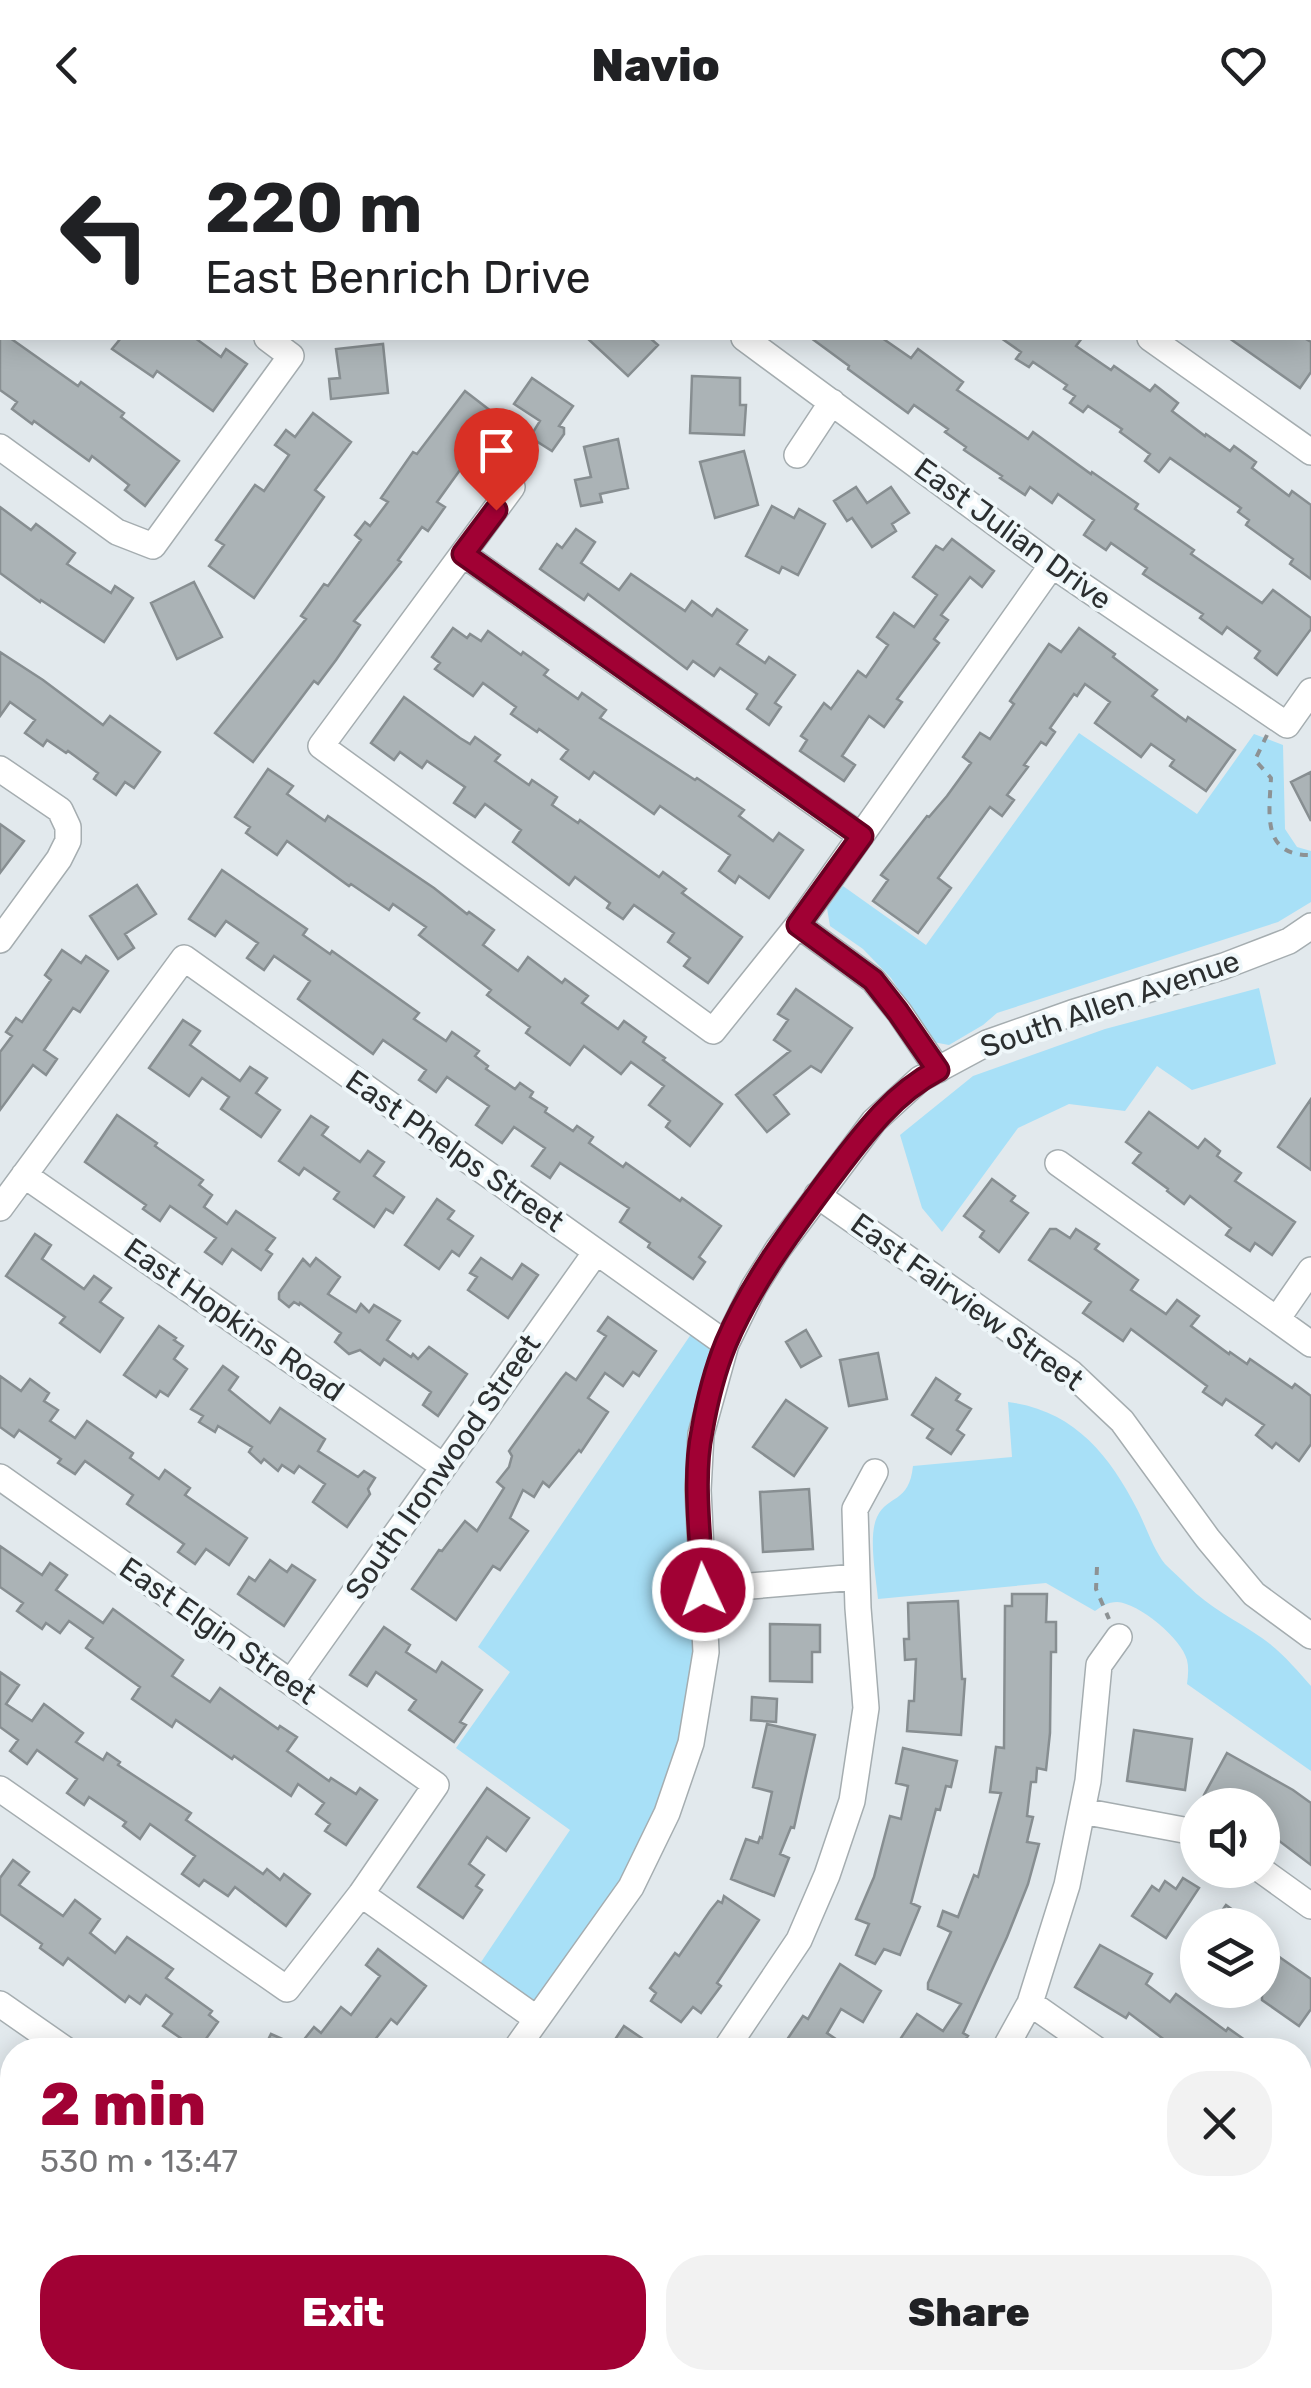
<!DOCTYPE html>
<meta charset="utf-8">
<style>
:root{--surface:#fff;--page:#f2f2f2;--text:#202124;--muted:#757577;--accent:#a10134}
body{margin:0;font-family:Rubik,sans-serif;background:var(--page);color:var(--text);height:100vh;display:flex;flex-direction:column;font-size:38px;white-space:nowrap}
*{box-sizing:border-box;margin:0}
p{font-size:32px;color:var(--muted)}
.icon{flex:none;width:55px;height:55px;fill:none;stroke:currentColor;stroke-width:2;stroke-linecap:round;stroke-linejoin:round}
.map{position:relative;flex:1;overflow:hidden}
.drawer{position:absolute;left:0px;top:1908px;width:1312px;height:352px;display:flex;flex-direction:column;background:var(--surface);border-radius:40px 40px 0 0;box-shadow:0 5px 25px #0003}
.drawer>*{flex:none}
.guide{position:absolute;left:0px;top:0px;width:1312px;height:210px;box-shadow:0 5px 25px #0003;background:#fff;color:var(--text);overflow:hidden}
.fabs{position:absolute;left:1180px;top:1658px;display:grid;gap:20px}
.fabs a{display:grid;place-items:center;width:100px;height:100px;border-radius:50%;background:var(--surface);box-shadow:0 5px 25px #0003;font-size:50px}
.pin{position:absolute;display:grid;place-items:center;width:85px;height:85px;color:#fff;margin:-102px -42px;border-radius:50% 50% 50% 0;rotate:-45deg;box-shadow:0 0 10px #0007}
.pin .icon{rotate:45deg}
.me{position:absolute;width:110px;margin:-55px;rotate:357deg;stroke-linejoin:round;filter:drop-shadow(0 0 8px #0008)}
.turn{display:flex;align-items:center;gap:35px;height:210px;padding:0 40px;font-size:45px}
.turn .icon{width:130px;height:130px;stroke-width:2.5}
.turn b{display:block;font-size:70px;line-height:85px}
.round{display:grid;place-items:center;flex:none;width:105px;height:105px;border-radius:40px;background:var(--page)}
.summary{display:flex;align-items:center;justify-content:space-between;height:170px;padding:0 40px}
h1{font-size:60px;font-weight:800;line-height:75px;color:var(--accent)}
.button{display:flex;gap:20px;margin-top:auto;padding:20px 40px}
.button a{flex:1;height:115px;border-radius:40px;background:var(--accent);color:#fff;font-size:40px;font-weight:800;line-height:115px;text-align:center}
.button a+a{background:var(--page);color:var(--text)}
header{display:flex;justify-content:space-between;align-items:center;height:130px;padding:0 40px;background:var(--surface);font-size:45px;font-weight:800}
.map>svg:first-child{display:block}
.green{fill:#a8e0f7}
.building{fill:#abb3b6;stroke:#878e91;stroke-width:2.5}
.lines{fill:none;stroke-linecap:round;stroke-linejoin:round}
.minor-casing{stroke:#a5adb0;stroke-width:28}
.major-casing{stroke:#c4c5c5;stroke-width:35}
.path{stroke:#8d9294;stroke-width:4;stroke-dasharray:8 8;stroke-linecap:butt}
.minor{stroke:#fff;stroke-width:25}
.major{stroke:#a4d8ec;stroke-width:32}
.route-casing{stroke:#690122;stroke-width:25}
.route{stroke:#a10134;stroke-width:18}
.labels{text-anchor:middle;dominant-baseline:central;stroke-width:8;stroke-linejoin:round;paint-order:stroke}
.street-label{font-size:30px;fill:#2c2f30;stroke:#eff7fa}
</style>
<header><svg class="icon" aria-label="back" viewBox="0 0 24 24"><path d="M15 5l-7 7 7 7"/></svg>Navio<svg class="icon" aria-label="heart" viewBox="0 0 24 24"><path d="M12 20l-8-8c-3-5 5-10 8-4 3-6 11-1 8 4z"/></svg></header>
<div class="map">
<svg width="1311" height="2258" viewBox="0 0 1311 2258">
<rect width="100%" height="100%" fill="#e2e9ed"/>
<path class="green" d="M1079 603 1197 684 1254 604 1283 615 1285 699 1297 717 1311 721V772L1278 792 997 883 983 895 949 915 933 912 891 848 863 819 830 796 827 778 843 756 926 815Z
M1259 858 1276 934 1192 960 1157 936 1125 981 1069 974 1018 998 942 1102 922 1078 900 1005 973 946 1105 899Z
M698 1194 726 1214 713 1256 706 1522 667 1683 537 1889 473 1844 570 1700 456 1618 510 1542 478 1517Z
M1008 1272C1073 1280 1109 1324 1137 1379 1146 1396 1153 1419 1165 1434 1172 1441 1180 1448 1187 1455 1210 1478 1236 1490 1262 1508 1281 1521 1296 1539 1311 1556V1641L1187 1554C1188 1546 1189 1538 1187 1530 1182 1509 1139 1473 1117 1472 1108 1472 1102 1476 1095 1481L1046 1453 878 1469C876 1447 868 1406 877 1387 888 1364 909 1374 913 1336L1012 1327Z"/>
<path class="building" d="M0 208H10L78 256 81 252 124 283 121 287 179 331 145 376 125 360 129 355 92 326 89 331 34 291 32 294 12 279 17 272 0 260Z
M121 208H195L221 227 226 219 247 234 213 281 157 241 153 247 112 219Z
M587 208H650L658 215 628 246Z
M811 208H882L911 228 918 219 963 252 957 260 1028 309 1033 302 1091 344 1092 342 1138 374 1135 379 1194 420 1191 424 1262 473 1273 460 1311 488V499L1277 545 1255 528 1260 521 1227 497 1222 504 1200 488 1203 484 1143 444 1147 438 1111 413 1106 420 1084 405 1094 390 1058 364 1052 373 1030 357 1025 365 1000 348 1002 346 964 320 966 317 945 302 948 299 914 275 908 283 848 239 849 236Z
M1001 208H1082L1076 216 1111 240 1114 236 1150 261 1155 255 1178 273 1172 281 1205 306 1206 304 1230 321 1234 316 1256 332 1252 338 1289 366 1292 361 1311 375V449L1290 434 1293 429 1246 395 1249 390 1238 382 1241 378 1170 328 1159 342 1145 331 1150 324 1120 302 1122 299 1088 276 1083 282 1070 273 1075 266 1064 259 1067 255 1033 232 1029 237 1016 229 1021 222Z
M1229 208H1304L1311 212V242L1300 258Z
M383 214 388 263 331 269 329 249 340 248 336 219Z
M692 246 740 248V275H746L744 305 690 303Z
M532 248 573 276 559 296 564 298V304L552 321 530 307 540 291 514 274Z
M465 261 496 285 489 293 494 297 484 309 487 311 468 336 465 333 437 372 445 377 428 401 422 397 398 430 401 432 354 491 360 495 336 530 318 554 314 551 253 632 215 603 306 489 301 486 324 454 328 456 361 410 355 405 365 392 370 396 388 372 381 368 413 322 417 324Z
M313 283 351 312 315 360 324 367 254 468 209 436 224 415 216 410 255 355 264 361 289 325 275 315 286 300 295 307Z
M618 309 628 358 600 364 602 372 581 376 575 350 591 347 584 317Z
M744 321 758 375 715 388 700 332Z
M856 357 867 373 891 357 909 383 892 394 896 401 872 417 852 388 847 391 834 371Z
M772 376 794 388 799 379 825 394 798 445 782 437 779 443 746 426Z
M0 377 31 400 36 394 75 423 67 434 111 463 115 456 133 468 104 512 41 470 40 472 0 443Z
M576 399 595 412 581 433 619 460 631 444 685 481 692 471 712 486 717 479 747 500 737 514 765 533 769 527 795 545 775 573 781 577 769 595 747 579 757 564 720 538 714 546 693 531 687 539 588 464 584 470 540 439 557 414 562 418Z
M952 409 994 441 982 457 970 447 941 485 948 490 934 509 939 513 897 569 902 572 884 597 869 586 842 626 855 635 844 651 800 621 807 610 801 606 824 573 831 579 858 541 866 547 888 515 877 507 894 483 914 497 937 465 913 447 936 416 943 420Z
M194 452 222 507 177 529 151 473Z
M453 498 467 508 470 504 481 511 488 501 521 525 523 522 548 540 544 545 578 569 582 563 606 580 600 588 695 650 697 648 744 680 739 686 773 711 779 703 803 720 769 768 739 746 735 753 719 741 730 725 660 676 654 684 594 642 589 649 561 629 568 620 539 599 537 602 511 584 516 577 483 553 473 566 435 539 440 533 432 527Z
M1079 498 1115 524 1113 527 1157 560 1152 566 1186 591 1188 587 1235 620 1206 661 1170 636 1174 630 1151 614 1141 627 1095 593 1110 572 1085 554 1077 566 1074 564 1050 598 1055 602 1046 615 1041 612 1024 635 1028 637 1007 665 1014 670 1002 686 990 677 938 748 951 758 918 803 873 771 888 750 881 745 927 686 929 687 947 666 971 633 963 627 980 603 990 609 1014 574 1010 571 1049 514 1061 522Z
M0 522 43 550 103 595 110 586 160 622 134 658 125 652 116 665 94 649 98 643 68 621 66 623 47 610 43 616 25 603 35 590 10 572 0 586Z
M404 567 460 608 470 614 475 607 500 625 495 631 529 655 532 650 557 667 552 675 578 693 580 690 659 747 663 742 686 759 682 763 742 807 708 853 684 836 690 828 668 812 674 803 634 775 623 789 607 778 610 773 575 747 569 755 513 712 521 700 485 674 475 687 454 673 465 657 427 631 422 638 400 622 394 630 371 613Z
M268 639 293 656 287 664 325 691 328 686 434 758 467 784 469 782 494 800 483 815 518 841 528 827 562 853 565 849 588 866 582 873 618 899 624 891 646 907 643 912 665 928 663 930 722 974 690 1016 666 997 670 991 649 975 664 956 631 932 621 944 584 916 570 935 526 903 530 897 487 865 491 860 419 805 426 797 393 774 389 780 351 754 349 756 287 711 277 725 246 703 250 697 235 687Z
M1311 642V691L1291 652Z
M0 694 24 711 0 743Z
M222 740 307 799 303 805 330 824 332 821 419 883 414 889 446 911 452 902 479 921 475 926 488 936 486 939 515 959 520 953 533 962 530 967 547 978 545 982 573 1001 577 996 593 1007 589 1013 623 1037 626 1033 680 1071 682 1068 721 1096 699 1127 705 1132 693 1149 648 1117 650 1113 620 1092 629 1078 560 1033 550 1048 532 1036 545 1018 514 997 502 1013 476 995 489 976 447 947 436 962 419 950 426 940 383 910 373 924 298 869 310 851 274 826 264 840 247 828 258 813 226 791 215 806 189 789Z
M137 755 156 784 125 804 134 818 118 829 90 786Z
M62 820 81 833 86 826 108 841 80 882 73 878 44 920 57 929 46 945 33 935 0 980V922L12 906 6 902 16 888 22 892 51 850 45 845Z
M796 859 852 898 821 942 811 936 774 965 789 984 767 1002 736 965 790 921 774 910 788 890 778 884Z
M183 890 200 901 190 915 240 951 250 937 267 948 256 963 280 980 261 1007 221 979 229 967 202 948 189 966 149 938Z
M1311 969V1040L1278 1017Z
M1149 982 1198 1018 1205 1009 1220 1021 1217 1026 1241 1043 1235 1051 1295 1092 1272 1125 1255 1113 1250 1121 1226 1105 1231 1098 1190 1066 1184 1074 1167 1061 1168 1059 1133 1033 1141 1023 1126 1012Z
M117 985 157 1013 155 1016 203 1050 199 1055 212 1065 204 1077 227 1094 236 1081 275 1108 266 1120 272 1124 261 1140 232 1119 222 1134 205 1122 216 1108 170 1076 160 1091 143 1079 146 1075 85 1032Z
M311 986 328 997 322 1005 360 1032 368 1021 384 1032 374 1046 404 1067 393 1083 386 1079 374 1097 334 1069 339 1062 304 1038 299 1045 279 1031Z
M992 1049 1015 1066 1011 1071 1028 1083 999 1122 980 1107 984 1101 964 1086Z
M437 1069 454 1081 448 1089 473 1106 459 1126 452 1121 439 1139 405 1115Z
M1050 1099H1056L1070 1108 1076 1099 1099 1114 1095 1119 1138 1150 1131 1160 1166 1184 1177 1170 1199 1186 1191 1196 1229 1224 1230 1222 1247 1234 1250 1229 1292 1258 1295 1254 1311 1266V1314L1299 1331 1276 1313 1272 1318 1256 1305 1264 1295 1226 1269 1222 1275 1203 1262 1207 1256 1131 1199 1123 1211 1083 1183 1091 1172 1029 1130Z
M35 1104 51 1115 42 1129 84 1159 94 1146 111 1158 100 1172 123 1188 100 1222 60 1193 65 1187 6 1146Z
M316 1128 340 1147 328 1164 356 1182 361 1174 369 1182 374 1175 400 1191 387 1210 411 1227 413 1224 418 1229 429 1217 467 1244 438 1286 423 1275 431 1262 384 1229 380 1235 360 1220 349 1224 335 1212 341 1203 300 1173 299 1175 294 1172 289 1177 279 1169V1163L303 1129 310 1136Z
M481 1128 512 1149 522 1134 538 1145 508 1188 468 1160 477 1147 470 1143Z
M608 1187 656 1221 639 1246 633 1242 623 1256 605 1243 588 1268 608 1282 581 1322 579 1320 549 1357 543 1352 534 1367 523 1360 510 1388 528 1401 500 1440 493 1436 456 1490 412 1459 439 1420 442 1421 465 1391 477 1401 504 1358 497 1352 509 1337 512 1326 509 1321 561 1249 566 1243 576 1250 606 1206 598 1201Z
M159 1196 176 1208 174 1210 183 1216 174 1229 187 1239 168 1266 160 1261 156 1267 124 1245Z
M806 1200 821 1226 801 1237 786 1212Z
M878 1223 887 1269 849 1276 840 1230Z
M223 1236 238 1247 229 1260 270 1293 280 1278 325 1309 318 1321 358 1347 364 1341 375 1348 368 1359 370 1364 347 1397 313 1372 325 1354 299 1336 294 1343 282 1335 278 1341 264 1329 261 1333 249 1322 252 1317 218 1296 215 1302 199 1292 203 1286 191 1279Z
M0 1246 21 1261 30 1249 49 1263 44 1271 58 1280 50 1291 75 1308 87 1291 133 1323 130 1328 159 1349 165 1340 190 1358 185 1365 247 1408 229 1435 206 1419 195 1434 178 1422 184 1414 127 1374 133 1365 85 1331 75 1344 58 1333 61 1329 19 1300 14 1307 0 1297Z
M936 1248 960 1264 956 1270 971 1279 957 1300 964 1305 951 1324 927 1308 933 1299 912 1285Z
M786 1270 827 1298 794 1346 753 1317Z
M809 1359 813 1419 763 1422 760 1362Z
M0 1416 42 1445 50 1433 67 1445 56 1460 103 1493 113 1479 183 1530 172 1546 210 1572 220 1558 278 1599 280 1596 297 1607 287 1621 329 1651 331 1648 356 1664 360 1658 377 1670 346 1715 325 1701 330 1694 316 1684 324 1673 298 1654 291 1666 234 1626 232 1629 176 1590 172 1597 132 1569 140 1557 86 1518 93 1508 69 1491 60 1503 46 1493 42 1499 17 1481 23 1473 0 1457Z
M270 1430 287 1442 292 1435 315 1450 284 1496 238 1464 249 1447 255 1451Z
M1012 1464H1047L1046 1492H1056V1522H1051L1050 1603 1046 1640 1037 1638 1036 1652H1031L1027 1686 1033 1687 1027 1712 1039 1714 1028 1754 1007 1807 963 1903 968 1906 958 1920H893L917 1884 943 1901 961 1874 928 1859V1853L951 1802 938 1796 943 1781 958 1787 974 1745 978 1747 1001 1663 990 1662 996 1617 1004 1618 1005 1476H1012Z
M958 1471 962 1549H965L961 1605 907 1601 909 1571H914L916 1529 905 1530 904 1509H909L908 1473Z
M770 1494 820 1495V1522H812V1552L770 1551Z
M384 1497 410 1515 406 1522 436 1542 442 1532 482 1560 460 1592 466 1595 454 1612 409 1580 416 1570 376 1542 367 1556 350 1545Z
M0 1542 19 1555 6 1574 32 1591 44 1574 83 1603 76 1612 103 1630 107 1623 120 1632 118 1635 191 1683 186 1690 263 1744 267 1739 280 1750 284 1744 310 1764 286 1796 235 1757 228 1766 204 1750 199 1756 182 1744 195 1726 150 1694 140 1709 123 1696 126 1692 89 1667 84 1675 67 1663 77 1649 37 1620 27 1634 10 1621 18 1610 0 1597Z
M752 1567 777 1569 776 1592 751 1590Z
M767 1594 815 1605 794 1698 791 1697 780 1724 789 1728 774 1766 731 1749 746 1709 758 1713 760 1707 762 1708 772 1662 753 1657Z
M1134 1600 1192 1609 1185 1660 1127 1651Z
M903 1618 957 1631 951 1657 946 1656 940 1680 936 1679 911 1773 920 1777 900 1825 884 1819 875 1834 856 1825 869 1794 856 1789 874 1747 890 1686 901 1689 908 1656 896 1653Z
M1227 1623 1293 1660 1311 1673V1735L1262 1698V1675H1222L1204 1665Z
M487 1658 529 1688 506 1721 487 1707 469 1734 484 1745 476 1756 482 1760 463 1788 418 1757Z
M13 1730 29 1742 19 1755 63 1786 75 1770 100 1789 90 1803 115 1823 127 1807 173 1839 166 1848 212 1881 209 1885 218 1892 198 1920 163 1896 172 1884 146 1865 140 1874 129 1866 125 1872 68 1828 63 1835 40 1818 42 1814 0 1784V1748Z
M1183 1748 1199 1758 1166 1808 1132 1786 1152 1756 1159 1761 1165 1751 1176 1759Z
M724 1766 759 1790 717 1853 721 1856 701 1883 693 1877 681 1892 651 1871 656 1863 650 1858 675 1823 679 1826 710 1781 718 1771 722 1773Z
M1226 1775 1254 1795H1212Z
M1100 1815 1152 1844 1146 1854 1170 1872 1176 1864 1226 1901 1228 1898 1259 1920H1159L1166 1911 1129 1883 1126 1888 1075 1857Z
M1262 1815 1311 1849V1879L1299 1896 1262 1870Z
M378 1819 426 1856 397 1894 391 1889 367 1920H312L302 1912 314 1897 321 1903 341 1877 351 1885 380 1846 366 1835Z
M840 1834 881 1861 863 1892 841 1879 827 1903 852 1920H780L803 1886 808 1889Z
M624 1896 659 1920H608Z
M271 1904 307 1920H263Z"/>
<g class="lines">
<defs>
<path id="minor" d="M416 0 419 2
M857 0 860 2
M284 2 286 0
M578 2 579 0
M765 2 767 0
M0 14 2 16
M744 208 1052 435 1287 595 1311 561
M1150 208 1311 322
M0 317 117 402 153 416 291 226 267 208
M797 325 832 272
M512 357 321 616 713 901 798 795 1052 435
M463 424 861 706
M0 639 60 680 68 697V711L59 729 0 810
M798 795 873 850 899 882 938 940
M1058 1033 1311 1214
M24 1045 443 1336
M817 1065 1071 1243 1122 1291 1208 1409 1254 1464 1311 1506
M0 1078 184 828 726 1214
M1277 1189 1311 1140
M0 1347 436 1655 361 1764 287 1859 0 1659
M703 1460 857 1447
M291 1552 596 1122
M1082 1681 1189 1701 1198 1705
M1261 1740 1311 1776
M361 1764 537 1889
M1030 1873 1097 1920
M0 1874 66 1920
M515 1920 631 1757 667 1683 691 1613 706 1522 698 1360 701 1304 726 1214 754 1157 778 1119 874 991 920 949 987 913 1072 883 1224 836 1289 811 1311 796
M725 1920 799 1810 827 1745 852 1671 866 1578 858 1478 855 1379 875 1342
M1004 1920 1030 1873 1067 1755 1088 1651 1099 1535 1119 1507
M1300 2063 1311 2071
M0 2120 12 2129
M747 2248 762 2258
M1154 2248 1169 2258
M0 2252 12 2243
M278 2258 285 2248"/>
<path id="major" d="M1192 0 1195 2
M1310 83 1311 84"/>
</defs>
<use href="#minor" class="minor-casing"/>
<use href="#major" class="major-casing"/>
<path class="path" d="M1267 605 1255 630 1271 648C1269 685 1262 726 1311 725
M1097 1437 1096 1459 1109 1489"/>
<use href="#minor" class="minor"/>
<use href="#major" class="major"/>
</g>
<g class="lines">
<defs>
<path id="route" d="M496 380 463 424 862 706 798 795 873 850 898 882 938 940C890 965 859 1010 827 1052 789 1103 751 1154 726 1213 715 1240 707 1272 702 1301 692 1349 701 1411 703 1460"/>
</defs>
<use href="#route" class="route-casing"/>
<use href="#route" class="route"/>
</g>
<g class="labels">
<g class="street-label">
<text transform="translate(1013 404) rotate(36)">East Julian Drive</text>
<text transform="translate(1110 874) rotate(-19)">South Allen Avenue</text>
<text transform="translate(455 1021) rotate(35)">East Phelps Street</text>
<text transform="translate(967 1172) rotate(36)">East Fairview Street</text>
<text transform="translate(234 1190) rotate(35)">East Hopkins Road</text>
<text transform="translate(443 1337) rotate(-55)">South Ironwood Street</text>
<text transform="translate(218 1501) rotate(35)">East Elgin Street</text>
</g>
</g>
</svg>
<div class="fabs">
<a><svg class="icon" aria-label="sound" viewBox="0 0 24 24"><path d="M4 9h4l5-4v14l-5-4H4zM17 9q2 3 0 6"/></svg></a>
<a><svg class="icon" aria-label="layers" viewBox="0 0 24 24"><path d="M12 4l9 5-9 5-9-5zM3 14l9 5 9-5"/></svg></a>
</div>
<div class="pin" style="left:496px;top:380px;background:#d93025"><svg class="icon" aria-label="arrive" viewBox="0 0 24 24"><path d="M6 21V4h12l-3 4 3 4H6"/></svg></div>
<svg class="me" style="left:703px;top:1460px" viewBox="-20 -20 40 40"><circle r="17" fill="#a10134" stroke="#fff" stroke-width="3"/><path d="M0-11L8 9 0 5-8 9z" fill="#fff"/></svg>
<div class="guide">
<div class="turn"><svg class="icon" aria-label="left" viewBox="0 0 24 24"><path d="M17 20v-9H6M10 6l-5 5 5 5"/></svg><div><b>220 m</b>East Benrich Drive</div></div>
</div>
<section class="drawer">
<div class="summary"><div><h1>2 min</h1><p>530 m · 13:47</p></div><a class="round"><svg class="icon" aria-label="close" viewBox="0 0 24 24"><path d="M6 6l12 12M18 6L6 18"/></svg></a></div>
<div class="button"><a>Exit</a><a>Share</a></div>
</section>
</div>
